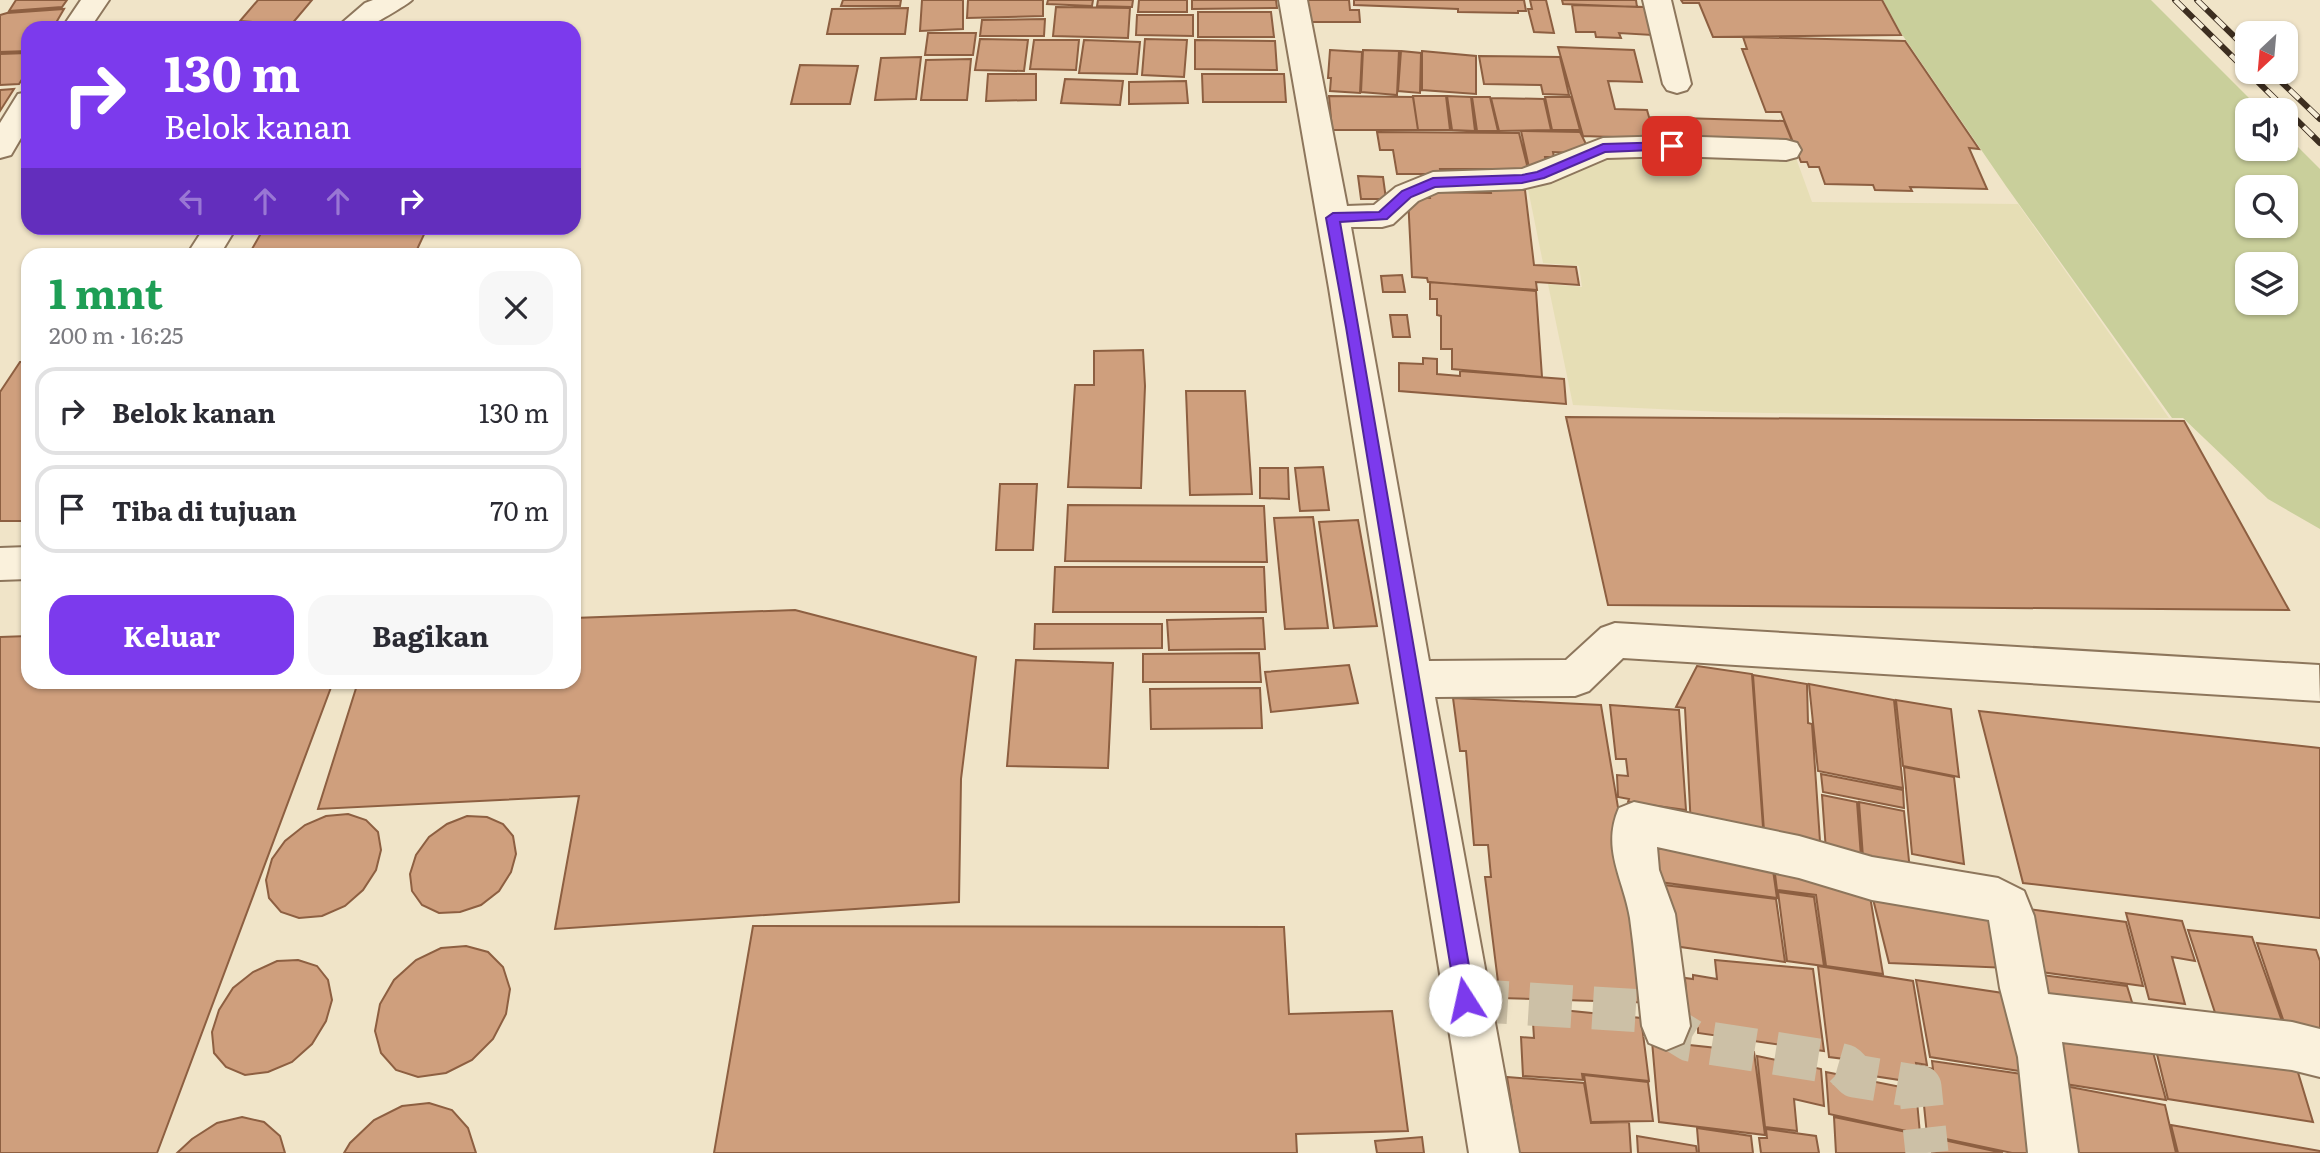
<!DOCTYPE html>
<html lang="id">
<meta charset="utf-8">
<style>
:root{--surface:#fff;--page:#f7f7f7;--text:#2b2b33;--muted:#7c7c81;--line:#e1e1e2;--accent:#7c3aed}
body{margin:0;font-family:Literata,serif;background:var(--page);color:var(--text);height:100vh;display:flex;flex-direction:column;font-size:26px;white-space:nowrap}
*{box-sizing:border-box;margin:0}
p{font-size:23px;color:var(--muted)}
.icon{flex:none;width:38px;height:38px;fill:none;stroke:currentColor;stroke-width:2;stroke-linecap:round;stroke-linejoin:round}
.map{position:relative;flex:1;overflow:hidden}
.side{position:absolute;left:21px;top:248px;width:560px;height:441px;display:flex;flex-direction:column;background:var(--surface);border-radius:21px;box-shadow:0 2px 5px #0004}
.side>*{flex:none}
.hud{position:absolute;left:21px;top:21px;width:560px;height:214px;border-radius:21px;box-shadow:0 2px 5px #0004;background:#7c3aed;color:#fff;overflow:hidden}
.needle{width:46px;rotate:206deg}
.fabs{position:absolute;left:2235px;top:21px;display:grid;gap:14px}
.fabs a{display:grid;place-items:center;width:63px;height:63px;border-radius:14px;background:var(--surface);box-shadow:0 2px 5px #0004;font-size:35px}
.pin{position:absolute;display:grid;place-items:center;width:60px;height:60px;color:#fff;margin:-30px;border-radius:14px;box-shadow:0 4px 10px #0006}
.me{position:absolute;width:77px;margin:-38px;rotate:350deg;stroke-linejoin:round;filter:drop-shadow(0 0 5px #0008)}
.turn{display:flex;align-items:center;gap:24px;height:147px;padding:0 28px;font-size:32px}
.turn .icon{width:91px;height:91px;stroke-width:2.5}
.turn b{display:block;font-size:49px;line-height:60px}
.lanes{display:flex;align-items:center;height:66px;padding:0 28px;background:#0003;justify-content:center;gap:35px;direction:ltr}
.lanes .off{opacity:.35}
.round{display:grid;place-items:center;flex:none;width:74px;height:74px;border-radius:21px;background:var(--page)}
.head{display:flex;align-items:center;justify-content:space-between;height:119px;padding:0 28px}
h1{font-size:42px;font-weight:700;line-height:52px;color:#1e9e55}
.cta{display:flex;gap:14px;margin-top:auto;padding:14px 28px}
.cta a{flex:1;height:80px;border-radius:21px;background:var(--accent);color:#fff;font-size:28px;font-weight:700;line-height:80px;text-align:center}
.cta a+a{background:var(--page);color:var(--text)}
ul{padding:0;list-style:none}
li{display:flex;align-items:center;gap:21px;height:88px;margin:0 14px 10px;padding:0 14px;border:4px solid var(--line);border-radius:21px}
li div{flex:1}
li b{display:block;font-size:26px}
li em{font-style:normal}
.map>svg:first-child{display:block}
.farmland{fill:#e6deb5}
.green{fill:#c9cf9b;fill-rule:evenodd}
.building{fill:#cf9f7d;stroke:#8d5f41;stroke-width:2}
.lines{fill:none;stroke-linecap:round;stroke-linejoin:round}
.minor-tunnel{stroke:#ccc0a6;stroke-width:43;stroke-dasharray:43 21;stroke-linecap:butt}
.minor-casing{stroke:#8d765c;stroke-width:4}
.minor{fill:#faf1dc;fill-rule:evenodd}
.rail-casing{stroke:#3d2e20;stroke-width:6}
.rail{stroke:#f7eed8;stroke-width:4.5;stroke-dasharray:13;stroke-linecap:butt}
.route{fill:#7c3aed;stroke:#51269a;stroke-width:2}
</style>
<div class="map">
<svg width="2320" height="1153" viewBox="0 0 2320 1153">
<rect width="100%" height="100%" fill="#f0e4c8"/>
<path class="farmland" d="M1664 150 1796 158 1812 202 2018 204 2169 418H2025L1722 412 1573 405 1548 284 1582 287 1579 266 1543 263 1527 184 1610 154Z"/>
<path class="green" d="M1883 0H2151L2261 110H2247V149H2286V135L2320 169V529L2268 499 2183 418H2172L2006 186 1901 33ZM2247 187H2286V226H2247ZM2247 264H2286V303H2247Z"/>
<path class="building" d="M16 0H67L62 7 9 11Z
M258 0H312L291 25 240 21Z
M843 0H901L900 6H841Z
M922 0H963V29L920 31Z
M968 0H1043V16L967 18Z
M1048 0H1093L1092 6 1047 4Z
M1098 0H1133L1132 7 1097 6Z
M1139 0H1187V12H1138Z
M1192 0H1276L1277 8 1192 9Z
M1306 0H1349L1350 10H1359L1360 22H1310Z
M1354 0H1524L1526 11H1518V13L1458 12V9L1354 5Z
M1530 0H1546L1554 33 1534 32 1528 9H1532Z
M1562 0H1636L1637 7 1563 4Z
M1681 0H1882L1901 35 1713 37 1699 3H1683Z
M1572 5 1645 7 1652 35 1619 33 1621 38 1596 37 1595 32H1576Z
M1056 7 1130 8 1128 38 1053 36Z
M908 8 905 34H827L832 9Z
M64 9 53 28H28V51L0 52V15L7 13Z
M1198 12H1271L1274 37H1198Z
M1137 15H1193V36L1136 35Z
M1045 19 1044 36H980L982 20Z
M928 33H976L973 55H925Z
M1743 37 1905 41 1979 149 1969 148 1987 189 1910 187 1912 191 1875 190 1873 185 1825 184 1819 167H1809L1807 162H1801L1781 112H1766L1742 49H1747Z
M980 39 1028 40 1024 71 975 70Z
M1145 39 1187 40 1184 77 1142 75Z
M1034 40H1079L1076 70 1030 69Z
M1084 40 1140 42 1137 74 1079 73Z
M1195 40 1275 41 1277 70 1195 69Z
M1558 47 1634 50 1642 82 1608 81 1615 109 1647 110 1649 117 1784 121 1793 143 1583 136Z
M1330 50 1362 52 1360 93 1330 91 1331 78H1328Z
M1363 50 1399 51 1397 95 1361 92Z
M1401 51 1421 53 1420 93 1398 91Z
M1422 51 1476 56V94L1422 90Z
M28 53V70L19 84 0 85V54Z
M1479 56 1560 57 1569 95 1543 94 1541 85 1484 84Z
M921 57 916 99 875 100 881 58Z
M971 59 967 100H921L926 60Z
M800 65 858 66 850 104H791Z
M988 74H1036V100L986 101Z
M1202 74H1284L1286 102H1203Z
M1065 79 1123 81 1120 105 1061 103Z
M1186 81 1188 103 1129 104V82Z
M14 89 0 111V90Z
M1329 96 1413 97 1418 130H1332Z
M1413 96H1446L1450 130H1418Z
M1447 96 1471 97 1475 131 1452 130Z
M1472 97H1490L1498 131H1477Z
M1545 97H1571L1580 130H1552Z
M1491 98 1544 99 1551 130 1499 131Z
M1521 131 1580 132 1587 146 1574 149 1575 153 1553 152 1554 157H1545L1546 163 1530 172Z
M1377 132 1519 133 1528 169H1440L1441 174H1397L1393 150H1380Z
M1358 176 1383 177 1386 199H1361Z
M1490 188 1525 190 1534 265 1576 267 1579 285 1536 282 1537 290 1428 282 1427 278 1412 277 1408 197 1430 198 1429 192 1491 193Z
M264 228H427L414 256H248Z
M1402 275 1405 292H1383L1381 276Z
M1430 282 1536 291 1542 377 1452 369V349H1441V316L1437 315V299H1430Z
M1390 315H1407L1410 337H1393Z
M1143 350 1145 386 1141 488 1068 487 1075 385H1094V351Z
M1423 358 1437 359V374L1460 376V371L1564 379 1566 404 1399 391V363L1423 364Z
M20 362H28V521H0V392Z
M1186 391H1245L1252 494 1190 495Z
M1566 417 2184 421 2289 610 1608 605Z
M1323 467 1329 510 1300 511 1295 468Z
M1260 468H1288L1289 499 1260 498Z
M1000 484H1037L1033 550H996Z
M1068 505 1264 506 1267 562 1065 561Z
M1313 517 1328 628 1285 629 1274 518Z
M1358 520 1377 626 1334 628 1319 522Z
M1055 567H1264L1266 612H1053Z
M795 610 976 657 961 779 959 902 555 929 579 796 318 809 358 682H574V618Z
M1263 618 1265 649 1169 650 1167 620Z
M1035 624H1162V648L1034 649Z
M28 636V682H333L157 1153H0V637Z
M1259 653 1261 682H1143V654Z
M1016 660 1113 663 1108 768 1007 766Z
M1349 665 1358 703 1271 712 1265 672Z
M1697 666 1752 674 1764 841 1691 828 1685 708 1676 707Z
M1753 675 1807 684 1808 723 1812 724 1821 856 1765 845Z
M1809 684 1894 700 1903 788 1818 771Z
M1260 688 1262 728 1151 729 1150 689Z
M1453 698 1601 705 1639 934 1659 1003 1500 998 1485 877H1491L1488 845H1474L1466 751H1460Z
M1896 700 1951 709 1959 777 1903 766Z
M1610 705 1679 710 1686 810 1628 802 1629 799 1618 797 1617 775 1628 776 1626 759H1616Z
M1979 711 2320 748V918L2023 883Z
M1904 767 1954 777 1964 864 1912 854Z
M1821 774 1903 790 1904 808 1823 792Z
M1822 795 1857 802 1862 871 1827 865Z
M1859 802 1904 811 1911 881 1864 871Z
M348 814 366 820 378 832 381 850 376 870 363 890 345 906 322 916 299 918 281 912 269 898 266 880 272 859 285 841 305 825 326 816Z
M467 816 487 817 503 824 513 836 516 854 511 872 499 891 481 905 460 912 439 913 422 905 412 891 410 874 416 855 429 837 447 824Z
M1642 839 1771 856 1777 898 1645 880Z
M1773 858 1867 878 1883 974 1826 966 1816 895 1777 890Z
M1656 884 1776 899 1785 962 1674 946Z
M1778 892 1814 897 1824 966 1787 961Z
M1872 895 1988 901 2009 968 1889 963Z
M2020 908 2126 922 2143 986 2034 971Z
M2126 913 2182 921 2195 961 2172 957 2185 1004 2149 999Z
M753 926 1284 927 1289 1014 1392 1011 1408 1131 1296 1134 1297 1153H714Z
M2188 930 2252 937 2288 1038 2221 1031Z
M2257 943 2316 950 2320 961V1041L2289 1037Z
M466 946 488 952 503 967 510 989 506 1014 493 1039 472 1060 446 1073 418 1077 396 1070 381 1053 375 1031 380 1004 394 980 416 960 441 948Z
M298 960 317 966 328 980 332 1000 326 1021 312 1044 292 1062 268 1072 245 1075 226 1067 214 1053 212 1032 219 1010 233 988 253 972 277 961Z
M1715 960 1813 969 1824 1051 1698 1033V1028L1688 1026 1685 978 1693 979V975L1717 979Z
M1818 966 1913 981 1927 1065 1916 1063 1919 1083 1854 1073 1852 1060 1829 1057Z
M2026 973 2127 986 2139 1025 2035 1011Z
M1916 980 2016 995 2032 1073 1930 1057Z
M1532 1007 1641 1018 1649 1081 1582 1074 1583 1080 1523 1076 1521 1037 1534 1038Z
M2045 1019 2150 1041 2166 1100 2059 1083Z
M2152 1034 2293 1056 2313 1122 2168 1099Z
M1652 1041 1754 1052 1765 1135 1659 1122Z
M1757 1056 1821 1069 1824 1106 1794 1099 1797 1131 1765 1127Z
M1932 1061 2035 1076 2046 1153H2012L1927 1135 1920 1066 1933 1069Z
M1826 1072 1916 1090 1920 1134 1829 1114Z
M1584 1075 1648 1082 1653 1121 1591 1122Z
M1507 1077 1584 1083 1591 1123 1629 1122 1631 1153H1519Z
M2049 1083 2165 1105 2176 1153H2064Z
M429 1103 452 1110 468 1128 476 1153H344L350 1143 374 1120 402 1106Z
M242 1117 264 1122 280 1136 285 1153H177L192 1139 217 1123Z
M1834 1117 1921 1135 1923 1153H1836Z
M2171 1125 2320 1151V1153H2178Z
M1697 1128 1751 1136 1753 1153H1699Z
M1766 1129 1816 1136 1819 1153H1761L1759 1138H1767Z
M1637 1136 1696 1146 1697 1153H1638Z
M1422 1137 1424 1153H1377L1375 1141Z
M1930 1137 2003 1153H1932Z"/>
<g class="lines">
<path class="minor-tunnel" d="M1465 1000 1643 1011 1690 1040 1831 1062 1845 1066 1855 1076 1920 1087 1927 1153"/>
<defs>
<path id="minor" d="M81 0H109L90 28H62Z
M373 0H412C410 3 368 28 364 28 355 29 345 28 336 28L365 3Z
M1279 0H1307L1347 206 1374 205 1396 187 1433 172 1522 169 1603 138 1673 136 1786 140 1797 143 1801 150 1797 157 1786 160 1673 156 1607 158 1551 182 1522 189 1438 192 1418 201 1393 224 1382 227H1351L1429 661 1566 660 1601 628 1615 623 2319 665 2320 701 1623 658 1589 691 1575 696 1435 697 1519 1153H1469L1329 288Z
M1643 0H1671L1691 84 1687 90 1677 93 1667 90 1663 84Z
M28 92V126L11 155 0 158V123L18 94Z
M204 228H236L219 256H186Z
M28 547V579L0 580V548Z
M1634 802 1799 836 1872 857 1998 878 2024 891 2034 916 2048 994 2292 1022 2320 1029V1077L2292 1070 2062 1042 2078 1153H2028L2018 1057 2000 988 1989 920 1872 900 1799 878 1657 847 1659 870 1675 914 1690 1026 1683 1043 1666 1050 1649 1043 1642 1026C1638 990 1635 954 1630 918 1624 880 1601 849 1619 808Z"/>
</defs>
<use href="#minor" class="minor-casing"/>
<use href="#minor" class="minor"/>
<defs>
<path id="rail" d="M2175 0 2247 71
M2197 0 2247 49
M2248 72 2320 143
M2271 72 2320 119"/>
</defs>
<use href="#rail" class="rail-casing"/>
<use href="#rail" class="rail"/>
</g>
<path class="route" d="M1672 142 1679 146 1677 149 1605 152 1544 178 1522 183 1435 187 1411 197 1387 219 1340 222 1475 1000 1472 1006 1465 1009 1459 1006 1456 1000 1346 327 1326 218 1333 213 1379 212 1402 191 1433 178 1522 175 1537 172 1603 144Z"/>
</svg>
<div class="fabs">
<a><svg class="needle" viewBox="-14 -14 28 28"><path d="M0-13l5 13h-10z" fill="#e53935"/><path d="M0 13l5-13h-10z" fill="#7c7c81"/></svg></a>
<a><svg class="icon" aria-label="sound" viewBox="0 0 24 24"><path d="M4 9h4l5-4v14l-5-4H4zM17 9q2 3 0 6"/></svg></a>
<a><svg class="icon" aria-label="search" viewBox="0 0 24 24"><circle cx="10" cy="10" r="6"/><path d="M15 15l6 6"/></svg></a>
<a><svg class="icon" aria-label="layers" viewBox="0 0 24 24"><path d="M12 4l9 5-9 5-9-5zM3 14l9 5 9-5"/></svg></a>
</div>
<div class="pin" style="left:1672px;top:146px;background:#d93025"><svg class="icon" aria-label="arrive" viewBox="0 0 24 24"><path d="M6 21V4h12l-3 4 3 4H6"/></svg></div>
<svg class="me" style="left:1465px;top:1000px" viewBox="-20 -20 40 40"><circle r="19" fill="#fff"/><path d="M0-13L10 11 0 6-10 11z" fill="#7c3aed"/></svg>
<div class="hud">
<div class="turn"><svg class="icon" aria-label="right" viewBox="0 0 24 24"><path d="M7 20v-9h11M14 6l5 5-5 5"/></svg><div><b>130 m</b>Belok kanan</div></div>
<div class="lanes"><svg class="icon off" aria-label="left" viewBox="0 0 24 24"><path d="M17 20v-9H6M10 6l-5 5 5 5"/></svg><svg class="icon off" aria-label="ahead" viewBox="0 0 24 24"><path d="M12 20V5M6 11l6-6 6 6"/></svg><svg class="icon off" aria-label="ahead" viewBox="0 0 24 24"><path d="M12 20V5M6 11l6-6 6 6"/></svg><svg class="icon" aria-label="right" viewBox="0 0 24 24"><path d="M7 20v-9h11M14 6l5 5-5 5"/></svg></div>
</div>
<section class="side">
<div class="head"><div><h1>1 mnt</h1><p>200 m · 16:25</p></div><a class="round"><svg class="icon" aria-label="close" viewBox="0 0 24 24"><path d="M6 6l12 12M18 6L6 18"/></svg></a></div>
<ul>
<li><svg class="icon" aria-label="right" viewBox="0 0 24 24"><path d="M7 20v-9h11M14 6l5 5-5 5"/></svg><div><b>Belok kanan</b></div><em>130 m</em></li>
<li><svg class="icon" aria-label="arrive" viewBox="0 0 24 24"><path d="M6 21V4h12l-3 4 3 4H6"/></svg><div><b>Tiba di tujuan</b></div><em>70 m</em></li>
</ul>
<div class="cta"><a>Keluar</a><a>Bagikan</a></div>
</section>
</div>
